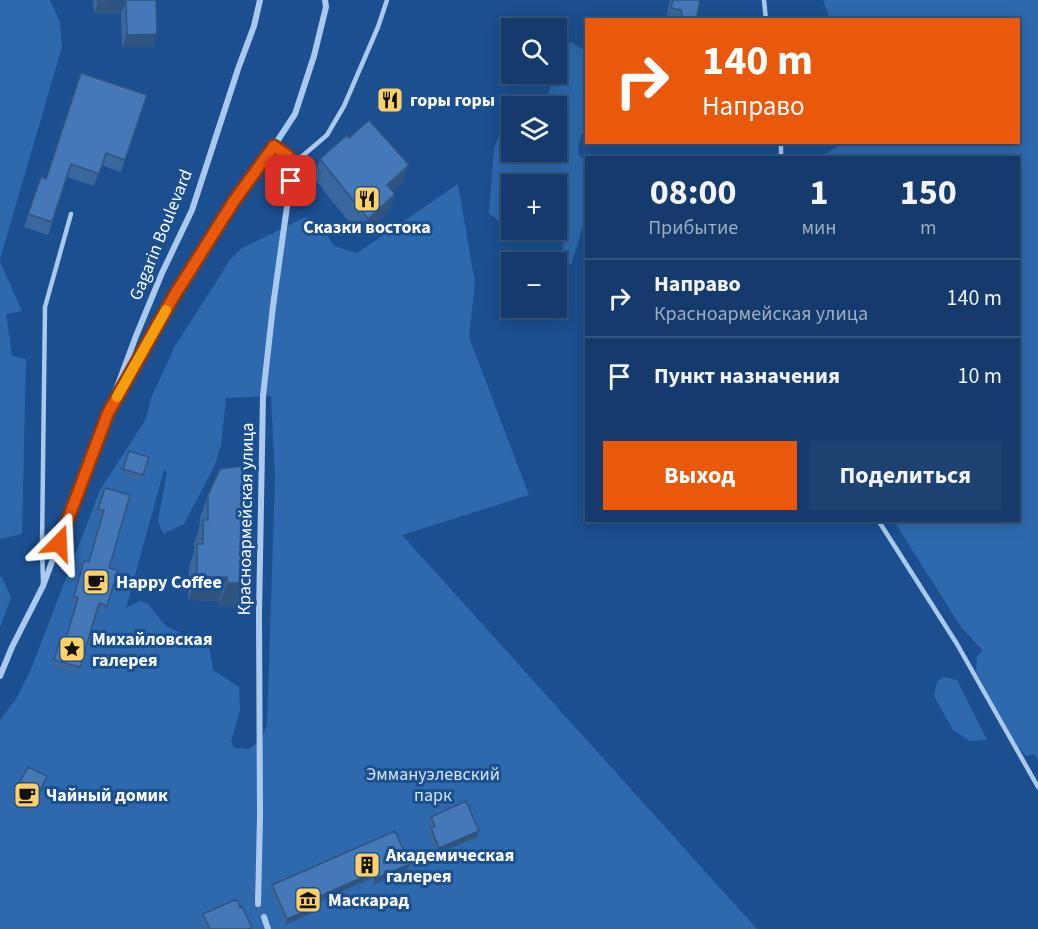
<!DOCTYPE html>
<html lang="ru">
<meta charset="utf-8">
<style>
:root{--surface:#143b6b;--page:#1d4271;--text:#f1f3f6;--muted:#9dadc1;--line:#33557e;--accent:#ea580c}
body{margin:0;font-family:"Source Sans 3",sans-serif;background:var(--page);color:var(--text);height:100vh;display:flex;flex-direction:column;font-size:22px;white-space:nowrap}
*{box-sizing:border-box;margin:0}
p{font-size:20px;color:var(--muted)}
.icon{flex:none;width:33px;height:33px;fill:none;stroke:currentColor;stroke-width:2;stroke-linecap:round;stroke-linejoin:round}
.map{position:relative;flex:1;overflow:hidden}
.drawer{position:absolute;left:585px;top:156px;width:435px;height:366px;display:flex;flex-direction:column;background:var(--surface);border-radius:0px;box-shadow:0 3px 15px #0003,0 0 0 2px var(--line)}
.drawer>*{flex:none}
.guide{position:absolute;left:585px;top:18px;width:435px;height:126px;border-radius:0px;box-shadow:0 3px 15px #0003,0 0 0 2px var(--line);background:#ea580c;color:#fff;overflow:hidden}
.fabs{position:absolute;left:501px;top:18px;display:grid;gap:12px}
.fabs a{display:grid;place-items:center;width:66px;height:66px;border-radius:0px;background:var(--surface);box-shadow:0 3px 15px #0003,0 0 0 2px var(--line);font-size:30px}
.pin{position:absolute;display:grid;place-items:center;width:51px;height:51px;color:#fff;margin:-26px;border-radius:12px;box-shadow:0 3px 9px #0006}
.me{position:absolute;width:66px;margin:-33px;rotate:21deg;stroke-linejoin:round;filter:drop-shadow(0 0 4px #0008)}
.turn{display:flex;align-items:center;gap:21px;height:126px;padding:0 18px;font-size:27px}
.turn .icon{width:78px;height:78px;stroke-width:2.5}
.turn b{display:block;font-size:42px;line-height:51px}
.eta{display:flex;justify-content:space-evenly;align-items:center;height:102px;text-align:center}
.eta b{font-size:36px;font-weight:700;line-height:42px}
.button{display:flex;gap:12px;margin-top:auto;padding:12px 18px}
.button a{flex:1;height:69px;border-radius:0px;background:var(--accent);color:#fff;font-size:24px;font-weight:700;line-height:69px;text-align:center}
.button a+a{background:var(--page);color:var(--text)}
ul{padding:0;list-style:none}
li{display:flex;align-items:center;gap:18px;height:78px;padding:0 18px;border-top:2px solid var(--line)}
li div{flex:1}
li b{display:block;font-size:22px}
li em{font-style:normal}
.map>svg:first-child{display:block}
.green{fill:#2e69ad;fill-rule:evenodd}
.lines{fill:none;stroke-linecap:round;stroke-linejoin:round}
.minor-tunnel{stroke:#3d69a0;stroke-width:6;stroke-dasharray:6 3;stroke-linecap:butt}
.service{stroke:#a9c9ee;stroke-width:4.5}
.minor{stroke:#a9c9ee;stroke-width:6}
.wall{fill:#3a679d}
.shaded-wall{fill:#305480}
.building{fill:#4478b7;stroke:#305480;stroke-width:1.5}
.route-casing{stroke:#983908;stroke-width:15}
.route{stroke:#ea580c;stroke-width:10}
.slow{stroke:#f59e0b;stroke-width:10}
.labels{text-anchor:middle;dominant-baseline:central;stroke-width:6;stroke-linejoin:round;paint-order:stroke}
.poi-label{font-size:18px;font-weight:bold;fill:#fff;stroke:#1b4f8f;text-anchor:start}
.street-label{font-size:18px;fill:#fff;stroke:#1b4f8f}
.park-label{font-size:18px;fill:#cfe3fa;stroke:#1b4f8f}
</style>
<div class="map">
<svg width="1038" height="929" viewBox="0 0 1038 929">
<rect width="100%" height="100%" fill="#1b4f8f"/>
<path class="green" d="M0 0H50L60 22 62 47 0 259Z
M823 0H1038V760L1034 754 1026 756 1016 744 976 672 977 656 983 651 961 627 894 521 1018 520V158L824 157 825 154 842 143 1018 142V20L830 19Z
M571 42 586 51V123L578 146 579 154 586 163V217L571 265 562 258 564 236V219L557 214 556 184H512L511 220 500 222 489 213 494 148 500 134 511 126 512 152H556V106H543L547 102 553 74H556L557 57 558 48Z
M458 184 475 283 469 337 529 495 402 535 757 929H0V720L16 699 31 669 100 490 146 419 151 398 175 346 230 260 242 248 306 217C319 222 327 234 334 246L357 253ZM271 396 275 478 267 725 261 740 249 749 234 748 231 741 240 711 239 687 213 670 209 646 166 626 147 603 140 601 126 608 164 470 167 472 158 521 163 534 184 524 215 465 221 445 226 398Z
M0 262 22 311 6 314 12 356 26 359 22 534 0 539Z
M0 577H2L11 598 0 627Z
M943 677 957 680 987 740 970 741 953 730 934 696 937 682Z"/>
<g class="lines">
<path class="minor-tunnel" d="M258 904 264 917"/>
<path class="service" d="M764 0 766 20
M781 142V158
M293 164 327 135 344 106 378 27 387 0
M878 520 957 644 1038 787
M43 583 42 546 45 307 71 214"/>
<path class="minor" d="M117 396 174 296 234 201 274 146 295 114 314 56 326 7 325 0
M0 676 12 647 43 586 136 336 162 273 192 210 238 69 254 26 260 0
M258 904 260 817 259 613 263 396 273 306 293 164 291 158 274 146
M264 917 268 929"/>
</g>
<path class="wall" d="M93 0H156L153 47H122L121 13 94 14Z
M670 0H700L696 20H666Z
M147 95 121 172 101 165 94 186 67 177 48 235 24 227 41 177 45 179Z
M349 138 402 183 393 191 395 194 389 212 361 237 313 177 320 159Z
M129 451 149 457 141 481 121 475Z
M105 488 109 568 107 606 105 612 97 610 78 674 52 666 60 640 65 642 76 604 71 602 82 567 88 562 101 516 96 515Z
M208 495 253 583 244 607 218 606 219 601 188 600 189 567 194 552V543L199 529 200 518Z
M47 776 43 788 32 811 11 802 16 789Z
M431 817 477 837 437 854 428 834 430 828 428 823Z
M395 831 407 870 373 885 370 879 318 902 316 911 285 925 270 891 272 885Z
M240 907 252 928 251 929H205L201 920 203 914Z"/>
<path class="shaded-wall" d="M126 1 121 13 94 14 98 2Z
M157 34 153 47H122L127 35Z
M409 165 402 183 380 203 387 185Z
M395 194 389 212 361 237 368 219Z
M197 577H227L219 601 188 600Z
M227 583H253L244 607 218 606Z
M47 776 43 788 32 811 36 798Z
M479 831 477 837 437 854 439 848Z
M410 864 407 870 373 885 375 879Z
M372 873 370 879 313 904 316 898Z
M319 905 316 911 285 925 287 919Z"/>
<path class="building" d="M98 0H156L157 34 127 35 126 1 98 2Z
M673 0H700L696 20H683L681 10 671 8Z
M81 73 147 95 125 160 106 153 99 174 71 164 52 222 28 214 41 177 46 179Z
M369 120 409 165 387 185 395 194 368 219 320 159 347 135 349 138Z
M129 451 149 457 143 475 123 469Z
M241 466 248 487 253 583H227V577H197V544H203V520H208V495L220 469Z
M105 488 130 495 109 568 118 570 107 606 99 603 80 667 54 660 60 640 65 642 78 598 74 596 84 561 89 562 104 510 98 509Z
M28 767 47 776 36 798 16 789Z
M466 801 479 831 439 848 431 828 435 826 431 817Z
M395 831 410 864 375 879 372 873 316 898 319 905 287 919 272 885Z
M237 899 240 907 242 906 252 928 248 929H210L203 914Z"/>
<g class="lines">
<defs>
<path id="route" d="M59 543 108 413 174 296 234 201 274 146C293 160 294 156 291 181"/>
</defs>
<use href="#route" class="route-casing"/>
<use href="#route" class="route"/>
<path class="slow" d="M117 397 166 310"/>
</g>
<defs>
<symbol id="restaurant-square" viewBox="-11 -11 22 22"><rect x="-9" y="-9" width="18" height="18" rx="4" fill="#ffd166" stroke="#1b4f8f"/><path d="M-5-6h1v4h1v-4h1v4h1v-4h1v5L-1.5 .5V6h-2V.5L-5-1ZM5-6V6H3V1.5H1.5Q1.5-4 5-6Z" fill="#111"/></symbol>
<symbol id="cafe-square" viewBox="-11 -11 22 22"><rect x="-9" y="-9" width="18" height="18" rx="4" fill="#ffd166" stroke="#1b4f8f"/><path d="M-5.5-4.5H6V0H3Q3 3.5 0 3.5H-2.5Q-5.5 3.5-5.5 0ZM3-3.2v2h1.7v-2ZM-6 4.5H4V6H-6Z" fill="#111"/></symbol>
<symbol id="sight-square" viewBox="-11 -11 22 22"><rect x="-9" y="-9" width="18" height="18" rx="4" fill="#ffd166" stroke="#1b4f8f"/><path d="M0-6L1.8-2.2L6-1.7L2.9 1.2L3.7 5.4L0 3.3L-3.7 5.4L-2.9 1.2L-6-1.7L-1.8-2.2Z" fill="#111"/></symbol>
<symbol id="building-square" viewBox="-11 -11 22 22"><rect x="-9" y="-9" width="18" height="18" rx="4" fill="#ffd166" stroke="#1b4f8f"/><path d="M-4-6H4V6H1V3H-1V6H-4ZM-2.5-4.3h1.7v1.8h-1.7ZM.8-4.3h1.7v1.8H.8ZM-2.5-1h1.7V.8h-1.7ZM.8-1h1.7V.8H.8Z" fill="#111"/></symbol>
<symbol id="museum-square" viewBox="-11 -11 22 22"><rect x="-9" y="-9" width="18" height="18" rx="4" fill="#ffd166" stroke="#1b4f8f"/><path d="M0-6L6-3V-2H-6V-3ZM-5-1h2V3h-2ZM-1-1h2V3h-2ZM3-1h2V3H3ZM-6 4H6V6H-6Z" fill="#111"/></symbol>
</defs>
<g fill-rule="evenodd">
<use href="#restaurant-square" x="375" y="85" width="30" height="30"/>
<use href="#restaurant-square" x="352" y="184" width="30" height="30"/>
<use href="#cafe-square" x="81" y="567" width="30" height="30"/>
<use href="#sight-square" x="57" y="634" width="30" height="30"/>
<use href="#cafe-square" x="12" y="780" width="30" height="30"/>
<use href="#building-square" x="352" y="850" width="30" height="30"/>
<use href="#museum-square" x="293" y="885" width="30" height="30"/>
</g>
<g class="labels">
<g class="poi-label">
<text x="410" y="100">горы горы</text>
<text x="367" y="227" text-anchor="middle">Сказки востока</text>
<text x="116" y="582">Happy Coffee</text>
<text x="92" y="639">Михайловская<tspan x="92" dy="21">галерея</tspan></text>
<text x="46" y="795">Чайный домик</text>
<text x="386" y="855">Академическая<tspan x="386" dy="21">галерея</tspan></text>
<text x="328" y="900">Маскарад</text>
</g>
<g class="street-label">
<text transform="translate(161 235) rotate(-68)">Gagarin Boulevard</text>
<text transform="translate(246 519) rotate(-89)">Красноармейская улица</text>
</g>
<g class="park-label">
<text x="433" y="774">Эммануэлевский<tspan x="433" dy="21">парк</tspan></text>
</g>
</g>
</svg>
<div class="fabs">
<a><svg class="icon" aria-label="search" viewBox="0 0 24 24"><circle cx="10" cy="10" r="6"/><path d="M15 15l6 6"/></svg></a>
<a><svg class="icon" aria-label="layers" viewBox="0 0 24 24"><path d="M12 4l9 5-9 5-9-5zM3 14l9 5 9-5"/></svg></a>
<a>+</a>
<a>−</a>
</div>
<div class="pin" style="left:291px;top:181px;background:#d93025"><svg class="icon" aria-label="arrive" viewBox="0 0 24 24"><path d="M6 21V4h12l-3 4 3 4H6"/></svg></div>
<svg class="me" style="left:59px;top:543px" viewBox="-20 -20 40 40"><path d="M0-17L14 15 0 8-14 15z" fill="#ea580c" stroke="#fff" stroke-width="4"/></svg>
<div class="guide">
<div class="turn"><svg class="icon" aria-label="right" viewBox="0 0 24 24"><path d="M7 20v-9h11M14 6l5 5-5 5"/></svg><div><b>140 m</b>Направо</div></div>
</div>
<section class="drawer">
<div class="eta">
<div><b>08:00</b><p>Прибытие</p></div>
<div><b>1</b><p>мин</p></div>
<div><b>150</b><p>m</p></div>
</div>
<ul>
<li><svg class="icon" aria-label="right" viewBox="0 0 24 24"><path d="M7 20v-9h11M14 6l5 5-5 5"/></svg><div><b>Направо</b><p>Красноармейская улица</p></div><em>140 m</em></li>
<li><svg class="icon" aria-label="arrive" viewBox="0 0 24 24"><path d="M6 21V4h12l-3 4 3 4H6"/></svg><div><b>Пункт назначения</b></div><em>10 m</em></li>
</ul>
<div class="button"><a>Выход</a><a>Поделиться</a></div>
</section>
</div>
